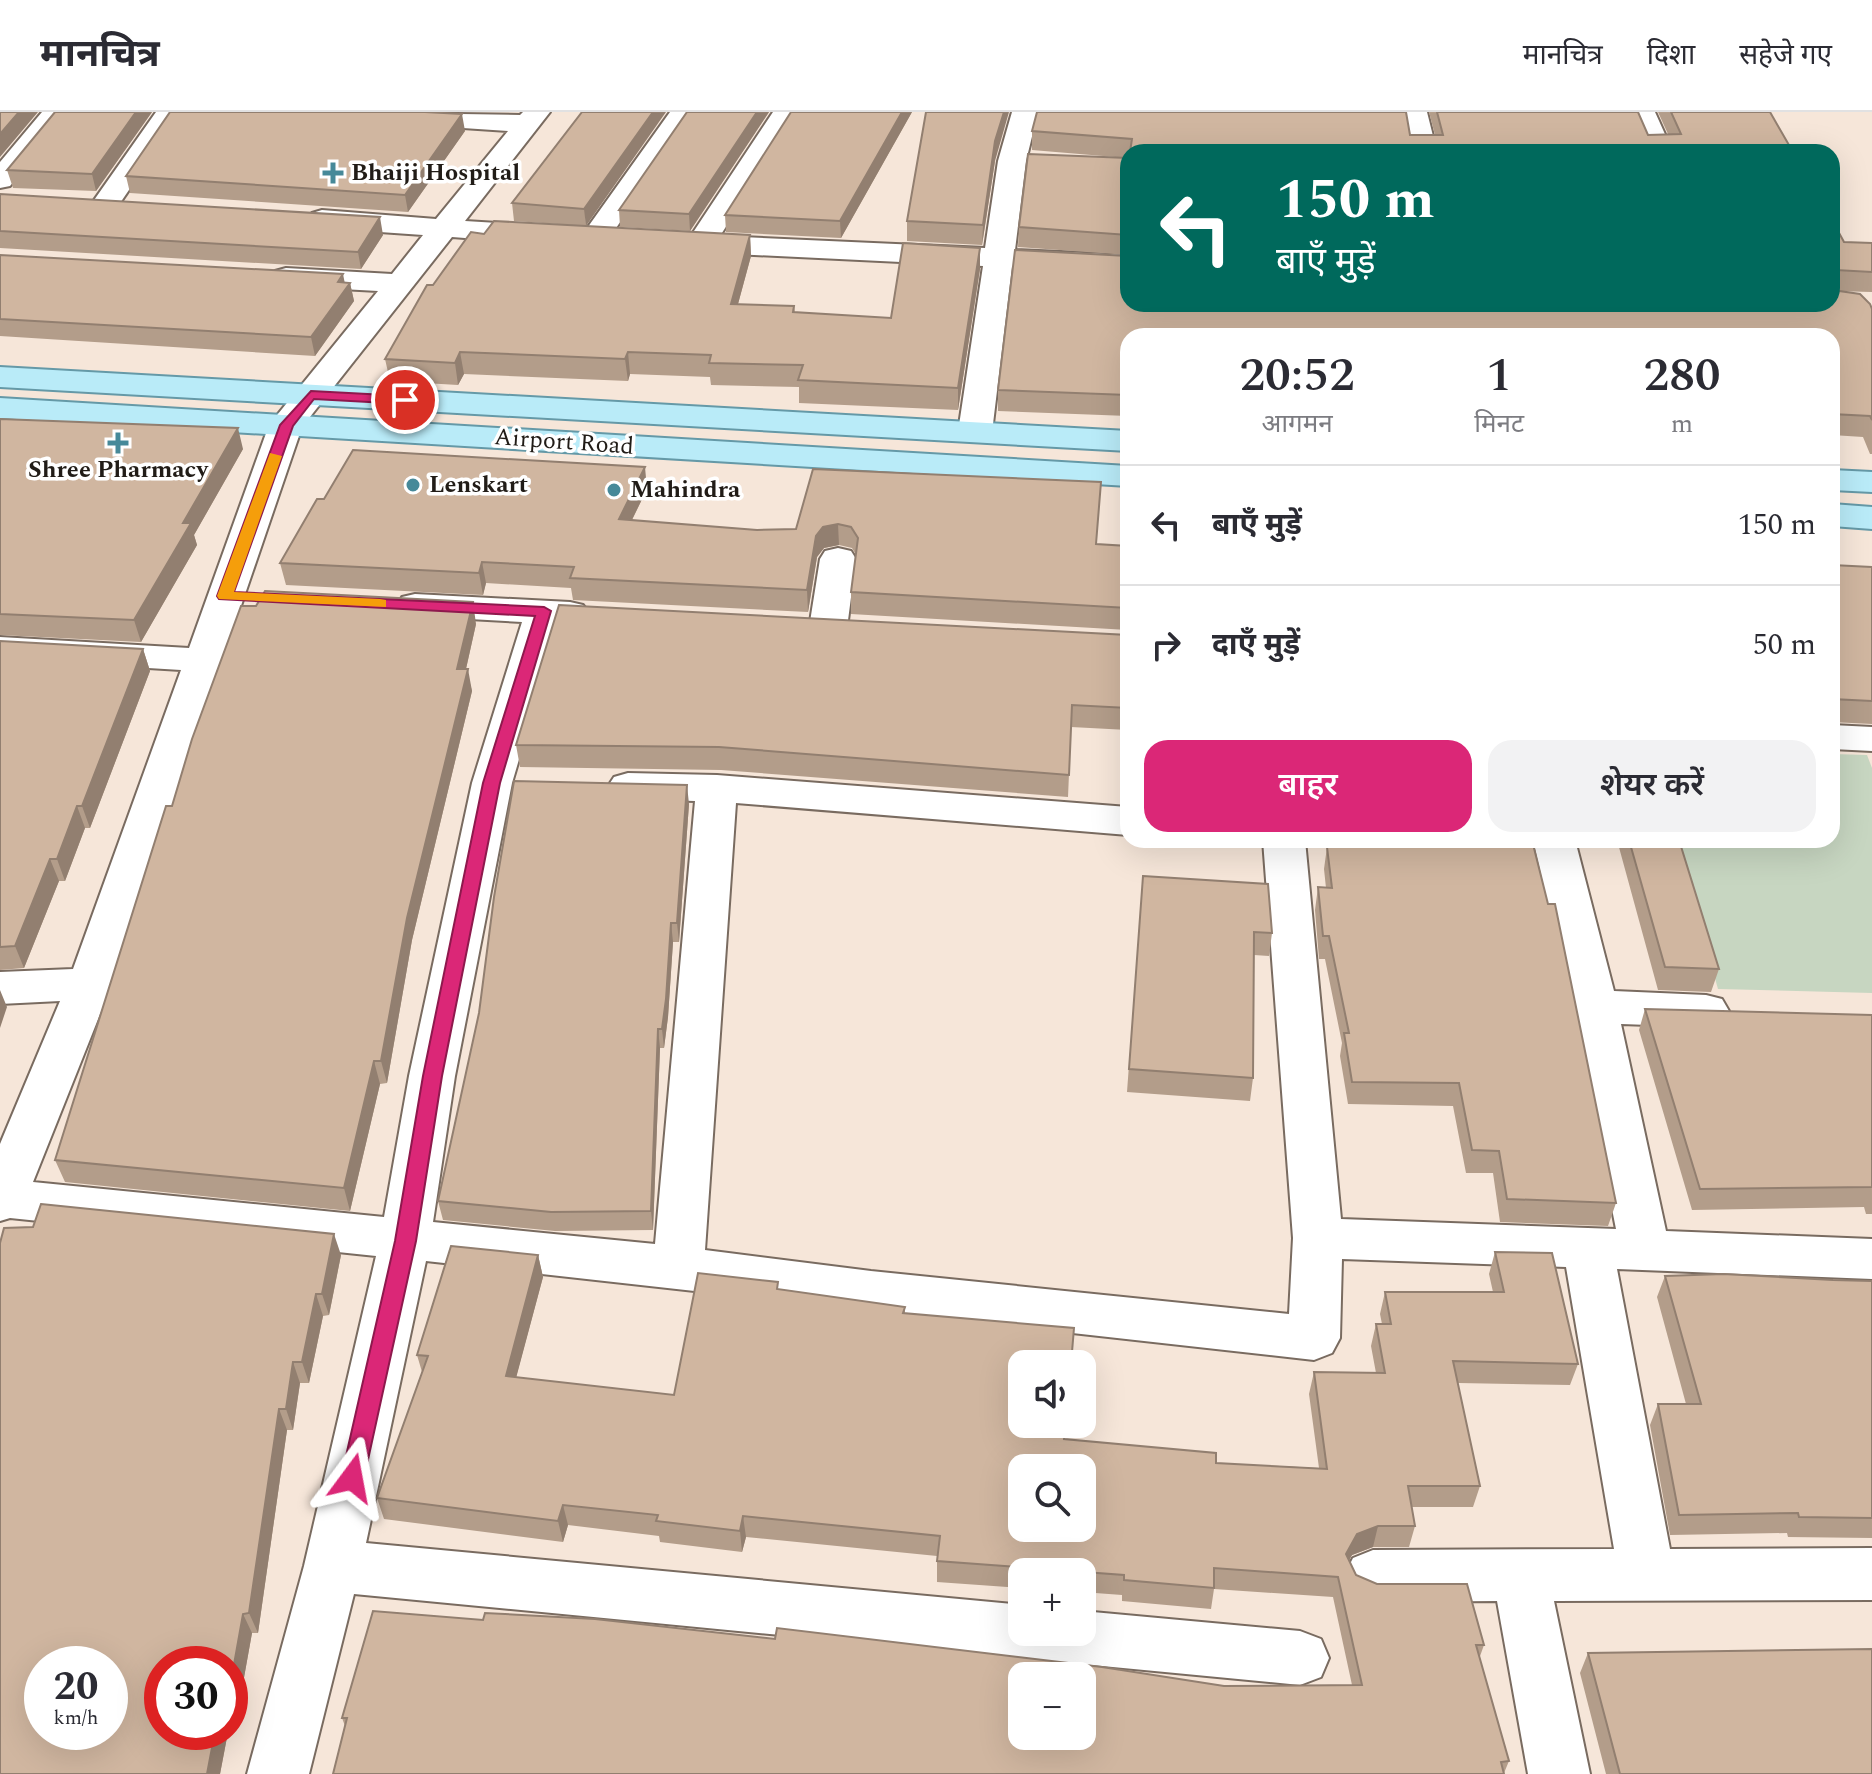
<!DOCTYPE html>
<html lang="hi">
<meta charset="utf-8">
<style>
:root{--surface:#fff;--page:#f2f2f3;--text:#2b2b33;--muted:#7c7c81;--line:#e1e1e2;--accent:#db2777}
body{margin:0;font-family:Spectral,"Noto Sans Devanagari",serif;background:var(--page);color:var(--text);height:100vh;display:flex;flex-direction:column;font-size:30px;white-space:nowrap}
*{box-sizing:border-box;margin:0}
p{font-size:26px;color:var(--muted)}
.icon{flex:none;width:44px;height:44px;fill:none;stroke:currentColor;stroke-width:2;stroke-linecap:round;stroke-linejoin:round}
.map{position:relative;flex:1;overflow:hidden}
.drawer{position:absolute;left:1120px;top:216px;width:720px;height:520px;display:flex;flex-direction:column;background:var(--surface);border-radius:24px;box-shadow:0 8px 32px #0002}
.drawer>*{flex:none}
.guide{position:absolute;left:1120px;top:32px;width:720px;height:168px;border-radius:24px;box-shadow:0 8px 32px #0002;background:#00695c;color:#fff;overflow:hidden}
.fabs{position:absolute;left:1008px;top:1238px;display:grid;gap:16px}
.fabs a{display:grid;place-items:center;width:88px;height:88px;border-radius:16px;background:var(--surface);box-shadow:0 8px 32px #0002;font-size:40px}
.speed{position:absolute;left:24px;top:1534px;display:flex;gap:16px;font-size:40px;font-weight:700;text-align:center}
.speed>*{display:grid;place-content:center;width:104px;height:104px;border-radius:50%;background:var(--surface);box-shadow:0 8px 32px #0002;line-height:1}
.speed small{font-size:20px;font-weight:400}
.speed .limit{border:12px solid #d22;background:#fff;color:#111}
.pin{position:absolute;display:grid;place-items:center;width:68px;height:68px;color:#fff;margin:-34px;border:4px solid #fff;border-radius:50%;box-shadow:0 2px 8px #0007}
.me{position:absolute;width:88px;margin:-44px;rotate:13deg;stroke-linejoin:round;filter:drop-shadow(0 0 6px #0008)}
.turn{display:flex;align-items:center;gap:28px;height:168px;padding:0 24px;font-size:36px}
.turn .icon{width:104px;height:104px;stroke-width:2.5}
.turn b{display:block;font-size:56px;line-height:68px}
.eta{display:flex;justify-content:space-evenly;align-items:center;height:136px;text-align:center}
.eta b{font-size:48px;font-weight:600;line-height:56px}
.primary-button{display:flex;gap:16px;margin-top:auto;padding:16px 24px}
.primary-button a{flex:1;height:92px;border-radius:24px;background:var(--accent);color:#fff;font-size:32px;font-weight:600;line-height:92px;text-align:center}
.primary-button a+a{background:var(--page);color:var(--text)}
ul{padding:0;list-style:none}
li{display:flex;align-items:center;gap:24px;height:120px;padding:0 24px;border-top:2px solid var(--line)}
li div{flex:1}
li b{display:block;font-size:30px}
li em{font-style:normal}
header{display:flex;align-items:center;gap:48px;box-sizing:border-box;height:112px;padding:0 40px;background:var(--surface);border-bottom:2px solid var(--line)}
header strong{font-size:38px}
nav{display:flex;gap:44px;margin-inline-start:auto;font-size:28px}
.map>svg:first-child{display:block}
.green{fill:#c7d6c1}
.lines{fill:none;stroke-linecap:round;stroke-linejoin:round}
.minor-casing{stroke:#796b60;stroke-width:4}
.major-casing{stroke:#6599a7;stroke-width:4}
.minor{fill:#fff;fill-rule:evenodd}
.major{fill:#b9ebf8;fill-rule:evenodd}
.wall{fill:#b39d8a}
.shaded-wall{fill:#927f70}
.building{fill:#d0b6a0;stroke:#927f70;stroke-width:2;fill-rule:evenodd}
.route{fill:#db2777;stroke:#8e194d;stroke-width:2}
.slow{fill:#f59e0b}
.poi-dot{fill:#468999;stroke:#fff;stroke-width:3}
.labels{text-anchor:middle;dominant-baseline:central;stroke-width:7;stroke-linejoin:round;paint-order:stroke}
.far-poi-label{font-size:24px;font-weight:bold;fill:#211c17;stroke:#fff;text-anchor:start}
.far-street-label{font-size:24px;fill:#211c17;stroke:#fff}
</style>
<header>
<strong>मानचित्र</strong>
<nav><a>मानचित्र</a><a>दिशा</a><a>सहेजे गए</a></nav>
</header>
<div class="map">
<svg width="1872" height="1662" viewBox="0 0 1872 1662">
<rect width="100%" height="100%" fill="#f6e6d9"/>
<path class="green" d="M1832 642 1867 643 1872 656V881L1718 877 1676 728H1832Z"/>
<g class="lines">
<defs>
<path id="minor" d="M42 0H69L10 74 0 76V50Z
M156 0H182L116 97H96L92 91Z
M329 0 520 3 523 0H550L465 109 544 114 554 117 559 123 554 129 544 132 452 125 302 315 112 872 33 1070 384 1105 409 964 472 671 522 510 415 504 402 501 397 493 402 485 415 482 570 490 583 493 589 501 583 509 559 512 512 671 455 964 433 1110 655 1132 695 689 628 687 614 683 608 674 614 665 628 661 717 663 1128 695V723L736 691 705 1138 871 1159 1289 1202 1293 1126 1263 728H1305L1341 1107 1616 1117 1572 895 1533 728H1575L1614 879 1706 883 1722 887 1729 899 1722 911 1706 915 1621 912 1666 1119 1872 1127V1167L1617 1157 1670 1437 1872 1436V1488L1554 1489 1590 1662H1528L1497 1489 1373 1490 1353 1482 1344 1464 1353 1446 1373 1438 1614 1437 1566 1155 1342 1147 1340 1226 1332 1241 1314 1248 426 1149 366 1431 1022 1493V1520H1082V1499L1300 1519 1321 1527 1329 1546 1321 1565 1300 1573 354 1482 309 1662H247L304 1454 376 1144 10 1106 0 1109V1032L60 889 0 892V860L73 857 181 558 0 547V525L189 536 269 313 378 179 286 174 275 171 271 165 275 159 286 156 392 162 423 123 322 116 312 113 308 107 312 101 322 98 436 107 508 19 342 8 333 6Z
M670 0H696L605 132H585L580 126Z
M773 0H799L720 124 985 136 998 49 1012 0H1038L1026 49 1015 138 1128 143V161L1012 155 992 320 987 327 975 330 963 327 958 320 983 154 693 140 683 137 678 131 683 125 692 122Z
M1401 0H1427L1437 40H1409Z
M1629 0H1655L1673 40H1645Z
M838 436 851 439 856 447 847 516 841 524 828 527 815 524 809 516 820 447 825 439Z
M1832 613 1872 615V639L1832 637Z"/>
<path id="major" d="M0 255 1128 319V339L0 275Z
M0 286 1128 354V374L0 306Z
M1832 358 1872 360V380L1832 378Z
M1832 392 1872 395V417L1832 414Z"/>
</defs>
<use href="#minor" class="minor-casing"/>
<use href="#major" class="major-casing"/>
<use href="#minor" class="minor"/>
<use href="#major" class="major"/>
</g>
<path class="wall" d="M152 0 96 79 13 76 7 58Z
M582 0 586 114 514 109 512 91Z
M687 0H769L690 119 620 115 619 98Z
M791 0H912L841 126 726 120 725 103Z
M1429 0H1638L1648 23 1668 22 1658 0H1770L1793 40H1128V143L1018 135 1019 115 1127 46 1032 38V19L1435 23Z
M465 19 408 100 130 81 126 64Z
M995 49 982 133 907 129V109Z
M0 82 383 123 361 157 0 136Z
M1832 108 1844 130 1872 131V180L1832 179 1872 197V342H1870L1863 325 1832 323V224H1128V304L998 299V278L1128 144 1832 192Z
M484 122 750 123 751 144 738 192 794 194 795 200 891 206 980 157 958 298 799 291V275L711 273 710 265 630 262 628 269 464 262 458 273 390 269 385 247 433 173Z
M0 143 350 171 354 189 315 244 0 224Z
M0 307 243 337 194 423 197 433 141 530 0 523Z
M813 357 1097 432 1128 434V518L851 502V480L856 443 852 436 839 433 824 436 817 445 808 500 573 488 571 476 486 471 483 483 286 473 280 451 324 387 647 377 632 408 757 418 796 417Z
M1832 453 1872 455V612L1832 610Z
M476 512 466 557 472 579 412 828 387 971 380 972 350 1099 65 1070 55 1048Z
M1128 523V618L1071 615 1068 685 721 658 520 655 516 633Z
M0 529 143 537 150 559 90 716H85L65 769H59L24 856 0 858Z
M689 692 679 830H673L668 905 664 936H660L653 1118 555 1119 443 1108 438 1089Z
M1328 728H1532L1616 1091 1608 1114 1500 1110 1493 1061H1466L1453 994 1348 992 1340 944 1342 931 1325 847H1319L1315 798 1318 775 1326 776 1324 757 1327 735H1329Z
M1617 728H1679L1719 857 1711 880 1658 878Z
M1143 764 1272 821 1269 844 1254 843 1253 966 1250 989 1127 980Z
M1645 897 1872 903V1102H1866L1864 1095 1692 1098 1639 918Z
M1495 1140 1578 1252 1570 1273 1458 1271 1480 1374 1473 1395H1412L1415 1414 1409 1435H1373L1352 1443 1349 1448 1356 1463 1484 1533 1479 1547 1509 1649 1504 1661 345 1614 342 1606 483 1508 775 1527 1224 1574 1352 1573 1333 1485 1214 1477 1211 1497 1122 1489V1483L1082 1480V1460H1022V1476L937 1470V1444L746 1425 742 1440 660 1430 659 1424 568 1413 563 1430 384 1407 377 1386 422 1260 417 1243 538 1143 543 1165 516 1265 674 1283 779 1177 905 1195V1201L1065 1327 1216 1351 1319 1356 1309 1282 1314 1260 1376 1261 1371 1234 1376 1212H1382L1380 1202 1385 1180H1493L1489 1162Z
M341 1143 329 1203 323 1204 309 1271H300L293 1318H287L258 1521H252L236 1610 230 1611V1552H162L228 1620 220 1662H0Z
M1665 1164 1872 1169V1426L1788 1425 1787 1421 1670 1423 1650 1313 1658 1292H1686L1657 1185Z
M1588 1541 1872 1662H1606L1580 1561Z"/>
<path class="shaded-wall" d="M19 0H38L0 45V22Z
M136 0H152L96 79 92 62Z
M653 0H666L586 114 584 97Z
M757 0H769L690 119 689 102Z
M902 0H912L841 126 840 109Z
M1004 0H1009L995 49 982 133 983 113 995 29Z
M462 2 465 19 408 100 405 83Z
M380 105 383 123 361 157 358 140Z
M750 123 751 144 732 214 731 192Z
M980 136V157L958 298V276Z
M343 162 346 177 350 171 354 189 315 244 311 225Z
M460 240 464 262 458 273 455 251Z
M628 240 630 262 628 269 625 247Z
M238 316 243 337 194 423 197 433 141 530 134 508 183 411Z
M645 355 647 377 622 428 619 407Z
M838 412 839 433 824 436 817 445 808 500 807 478 816 424 823 415Z
M482 450 486 471 483 483 479 461Z
M473 490 476 512 461 579 457 557Z
M143 537 150 559 90 716 82 694Z
M468 557 472 579 412 828 387 971 381 949 407 806Z
M687 673 689 692 679 830 677 811Z
M77 694 85 716 65 769 57 747Z
M50 747 59 769 24 856 15 834Z
M671 811 673 830 668 905 664 936 662 917Z
M0 878 7 895 0 916Z
M658 917 660 936 653 1118 651 1099Z
M374 949 380 972 350 1099 344 1076Z
M334 1122 341 1143 329 1203 322 1182Z
M538 1143 543 1165 511 1285 506 1264Z
M316 1182 323 1204 309 1271 302 1250Z
M293 1250 300 1271 293 1318 286 1297Z
M279 1297 287 1318 258 1521 249 1501Z
M563 1393 568 1413 563 1430 558 1409Z
M743 1404 746 1425 742 1440 740 1419Z
M1378 1414 1373 1435 1352 1443 1341 1463 1346 1442 1357 1422Z
M243 1502 252 1521 236 1610 230 1597V1575Z
M215 1620H228L220 1662H207Z"/>
<path class="building" d="M0 0H19L0 22Z
M55 0H136L92 62 7 58Z
M170 0H425L462 2 405 83 126 64Z
M582 0H653L584 97 512 91Z
M687 0H757L689 102 619 98Z
M791 0H902L840 109 725 103Z
M926 0H1004L995 29 983 113 907 109Z
M1037 0H1406L1410 23H1443L1437 0H1638L1648 23 1681 22 1671 0H1770L1793 40H1130L1132 27 1032 19Z
M1028 42 1128 46V123L1019 115Z
M0 82 380 105 358 140 0 119Z
M1832 108 1844 130 1872 131V160L1836 158 1835 169H1832Z
M494 109 750 123 731 192 794 194 793 200 891 206 903 131 980 136 958 276 798 268 803 253 709 251 711 243 628 240 625 247 460 240 455 251 385 247 427 173H433L471 120 484 122Z
M1015 138 1128 144V192H1832V178L1860 182 1870 192 1872 197V308L1870 304 1832 302V224H1460L1357 220 1358 224H1128V283L998 278Z
M0 143 343 162 338 170 350 171 311 225 0 207Z
M0 307 238 316 183 411H191L134 508 0 502Z
M353 338 645 355 619 407 757 418 796 417 813 357 1101 370 1096 432 1128 434V496L851 480 858 426 851 415 838 412 823 415 816 424 807 478 570 466 574 455 482 450 479 461 280 451 317 387H324Z
M1832 453 1872 455V589L1832 587Z
M265 479 473 490 457 557H468L407 806 381 949H374L344 1076 55 1048 166 694H172L192 627 241 494H256Z
M559 493 1128 523V596L1072 593 1069 663 719 635 516 633Z
M0 529 143 537 82 694H77L57 747H50L15 834 0 835Z
M514 669 687 673 677 811H671L666 887 662 917H658L651 1099 551 1100 438 1089 479 901 494 785Z
M1336 728H1532L1548 792H1555L1616 1091 1507 1087 1499 1039 1472 1038 1459 971 1352 970 1344 921H1349L1329 824H1323L1318 775 1332 776 1327 735H1337Z
M1629 728H1679L1719 857 1665 855Z
M1143 764 1268 772 1272 821 1254 820 1253 966 1129 957Z
M1645 897 1872 903V1075L1700 1077Z
M41 1092 334 1122 322 1182H316L302 1250H293L286 1297H279L249 1501 243 1502 230 1575V1552H162V1620H215L207 1662H0V1131L4 1116 33 1115ZM42 1552H110V1620H42Z
M451 1134 538 1143 506 1264 674 1283 698 1161 778 1170 777 1177 905 1195 903 1201 1074 1216 1071 1252H1022V1312H1066L1064 1327 1216 1341V1351L1327 1357 1314 1260 1385 1261 1376 1212H1391L1385 1180H1504L1495 1140 1552 1141 1578 1252 1453 1249 1480 1374H1408L1415 1414H1378L1357 1422 1346 1442 1356 1463 1377 1472H1467L1484 1533H1476L1509 1649 1501 1650 1504 1662H333L347 1606H342L373 1499 483 1508 485 1501 595 1507 775 1527 777 1516 1102 1555 1224 1574 1362 1573 1338 1465 1214 1456V1476L1124 1468V1463L937 1449 940 1424 743 1404 740 1419 656 1409 658 1403 563 1393 558 1409 377 1386 428 1244 417 1243ZM1022 1356H1082V1416H1022ZM1022 1564H1082V1624H1022Z
M1723 1162 1833 1168 1872 1169V1406L1799 1405 1798 1401 1679 1403 1658 1292H1701L1665 1164Z
M1872 1537V1662H1620L1588 1541Z"/>
<path class="route" d="M311 279 405 284 412 288 405 292 314 287 293 314 234 480 544 495 551 499 500 671 442 964 416 1129 364 1366 360 1373 352 1376 344 1373 341 1366 395 1129 423 964 483 671 535 504 219 487 217 484 280 313Z"/>
<path class="slow" d="M270 341 282 344 234 480 380 487 386 488V495L219 487 217 484Z"/>
<g class="poi-dot">
<path d="M329 49h8v8h8v8h-8v8h-8v-8h-8v-8h8z"/>
<path d="M114 319h8v8h8v8h-8v8h-8v-8h-8v-8h8z"/>
<circle cx="413" cy="373" r="8"/>
<circle cx="614" cy="378" r="8"/>
</g>
<g class="labels">
<g class="far-poi-label">
<text x="351" y="61">Bhaiji Hospital</text>
<text x="118" y="358" text-anchor="middle">Shree Pharmacy</text>
<text x="429" y="373">Lenskart</text>
<text x="630" y="378">Mahindra</text>
</g>
<g class="far-street-label">
<text transform="translate(564 330) rotate(4)">Airport Road</text>
</g>
</g>
</svg>
<div class="fabs">
<a><svg class="icon" aria-label="sound" viewBox="0 0 24 24"><path d="M4 9h4l5-4v14l-5-4H4zM17 9q2 3 0 6"/></svg></a>
<a><svg class="icon" aria-label="search" viewBox="0 0 24 24"><circle cx="10" cy="10" r="6"/><path d="M15 15l6 6"/></svg></a>
<a>+</a>
<a>−</a>
</div>
<div class="speed"><div>20<small>km/h</small></div><div class="limit">30</div></div>
<div class="pin" style="left:405px;top:288px;background:#d93025"><svg class="icon" aria-label="arrive" viewBox="0 0 24 24"><path d="M6 21V4h12l-3 4 3 4H6"/></svg></div>
<svg class="me" style="left:352px;top:1366px" viewBox="-20 -20 40 40"><path d="M0-17L14 15 0 8-14 15z" fill="#db2777" stroke="#fff" stroke-width="4"/></svg>
<div class="guide">
<div class="turn"><svg class="icon" aria-label="left" viewBox="0 0 24 24"><path d="M17 20v-9H6M10 6l-5 5 5 5"/></svg><div><b>150 m</b>बाएँ मुड़ें</div></div>
</div>
<section class="drawer">
<div class="eta">
<div><b>20:52</b><p>आगमन</p></div>
<div><b>1</b><p>मिनट</p></div>
<div><b>280</b><p>m</p></div>
</div>
<ul>
<li><svg class="icon" aria-label="left" viewBox="0 0 24 24"><path d="M17 20v-9H6M10 6l-5 5 5 5"/></svg><div><b>बाएँ मुड़ें</b></div><em>150 m</em></li>
<li><svg class="icon" aria-label="right" viewBox="0 0 24 24"><path d="M7 20v-9h11M14 6l5 5-5 5"/></svg><div><b>दाएँ मुड़ें</b></div><em>50 m</em></li>
</ul>
<div class="primary-button"><a>बाहर</a><a>शेयर करें</a></div>
</section>
</div>
